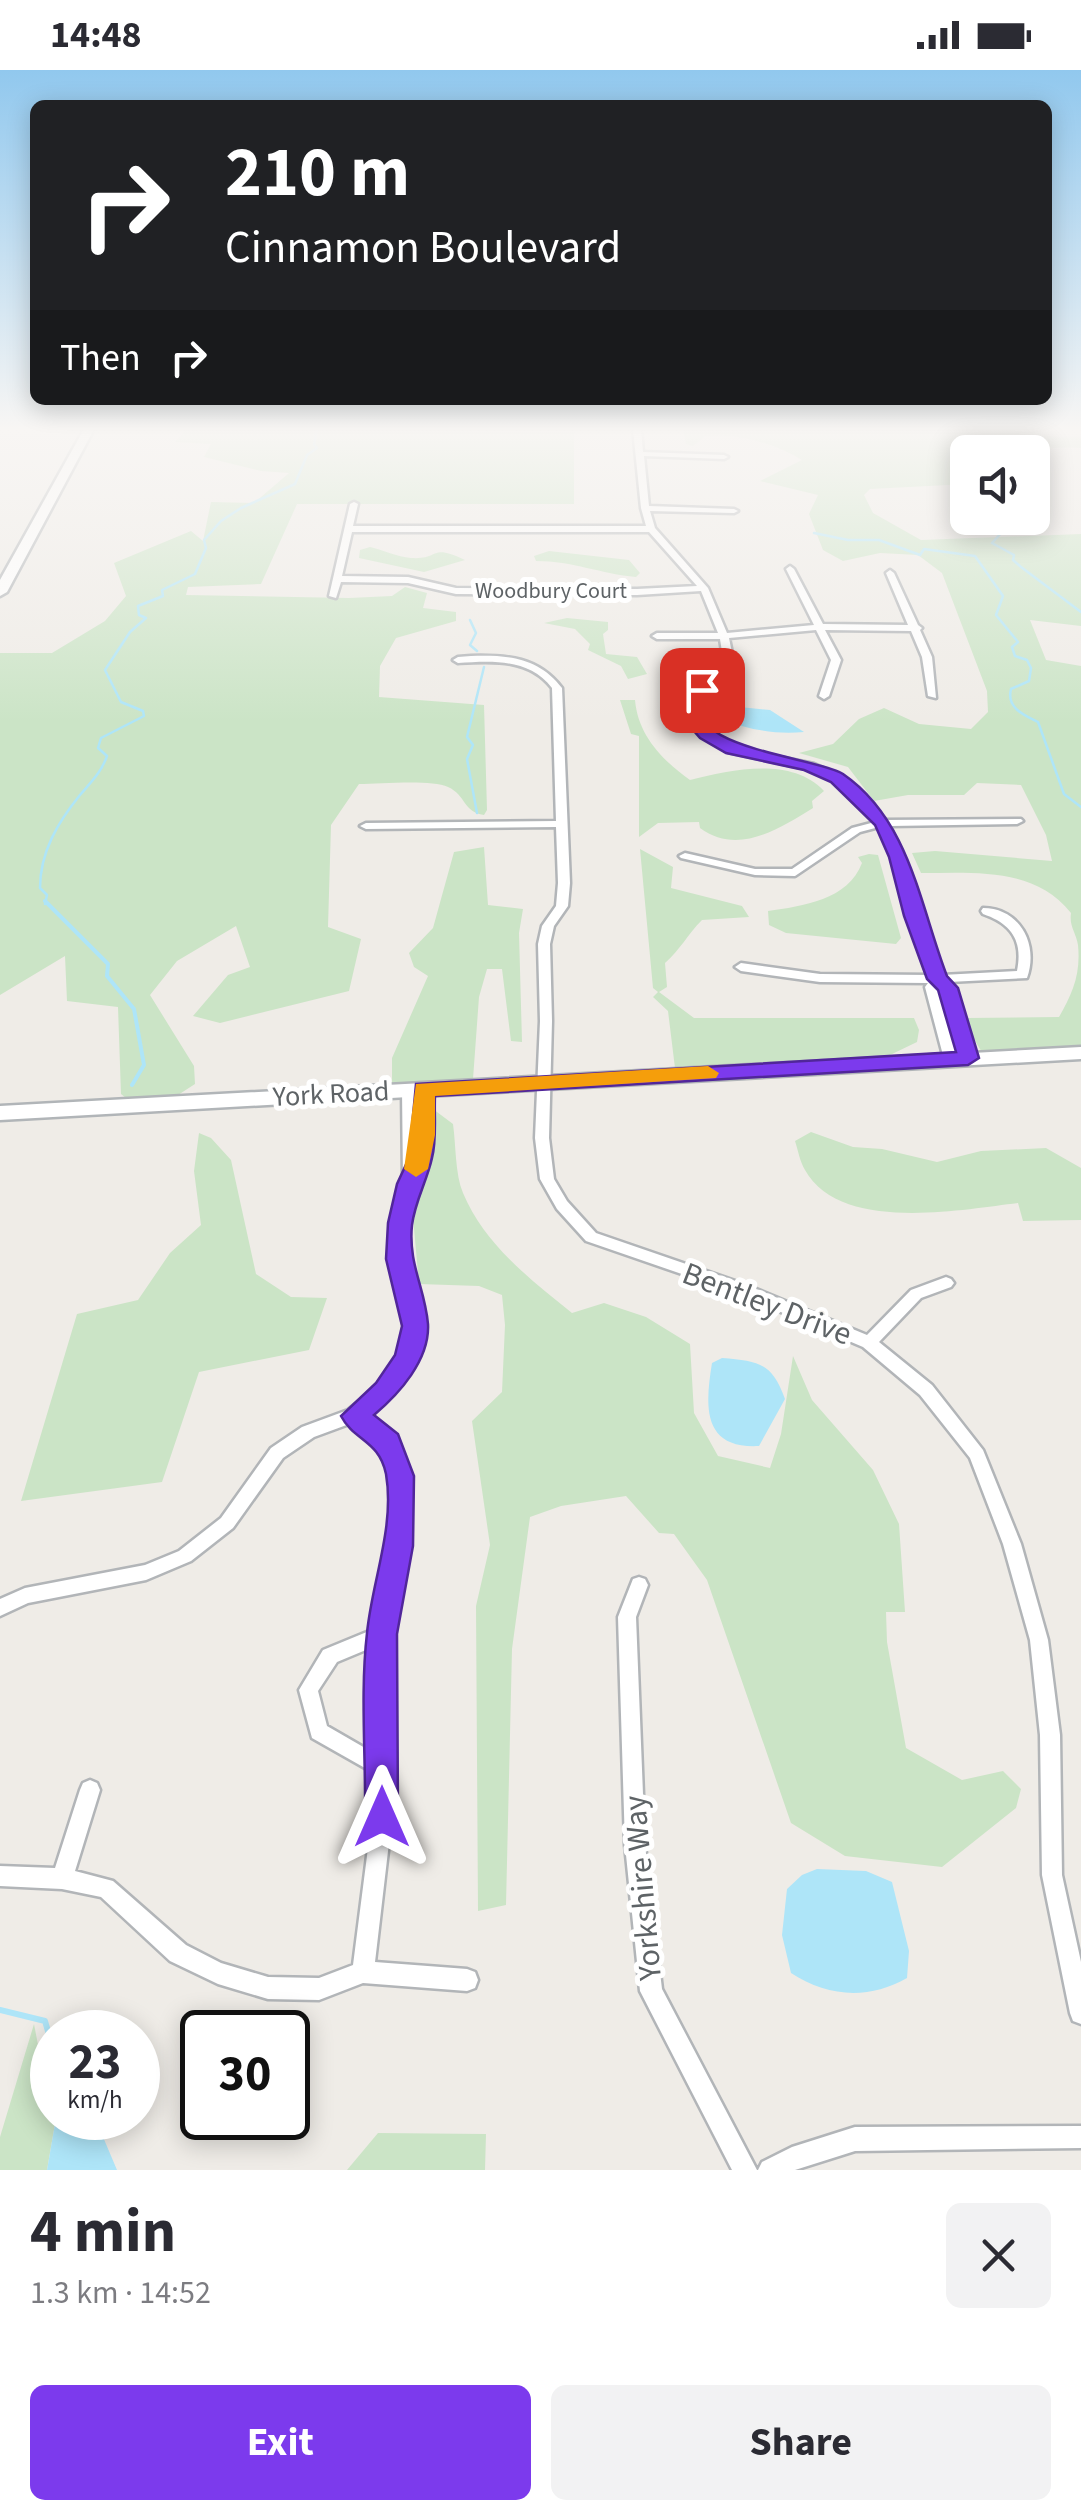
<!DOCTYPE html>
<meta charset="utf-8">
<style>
:root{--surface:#fff;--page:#f2f2f3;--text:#2b2b33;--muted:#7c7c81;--accent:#7c3aed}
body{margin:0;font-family:"Source Sans 3",sans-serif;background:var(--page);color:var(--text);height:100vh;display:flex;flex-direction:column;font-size:38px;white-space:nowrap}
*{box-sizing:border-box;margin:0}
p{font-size:32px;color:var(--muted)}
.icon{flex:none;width:55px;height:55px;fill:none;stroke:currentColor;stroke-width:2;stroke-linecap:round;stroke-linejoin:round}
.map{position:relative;height:2100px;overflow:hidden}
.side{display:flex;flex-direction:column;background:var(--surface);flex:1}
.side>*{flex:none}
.guide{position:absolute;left:30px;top:30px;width:1022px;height:305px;border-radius:15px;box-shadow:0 5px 25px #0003;background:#202124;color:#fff;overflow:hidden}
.fabs{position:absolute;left:950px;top:365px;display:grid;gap:20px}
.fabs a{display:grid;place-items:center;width:100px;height:100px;border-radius:15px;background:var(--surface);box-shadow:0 5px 25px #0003;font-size:50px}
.speed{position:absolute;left:30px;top:1940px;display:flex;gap:20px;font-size:50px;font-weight:700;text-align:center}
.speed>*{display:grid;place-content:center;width:130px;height:130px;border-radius:50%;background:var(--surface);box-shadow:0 5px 25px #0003;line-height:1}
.speed small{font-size:25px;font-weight:400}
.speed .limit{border:5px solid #111;border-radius:15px;background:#fff;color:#111}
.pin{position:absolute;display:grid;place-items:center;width:85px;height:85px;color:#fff;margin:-42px;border-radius:20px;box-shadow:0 5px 15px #0006}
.me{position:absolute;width:110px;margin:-55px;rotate:0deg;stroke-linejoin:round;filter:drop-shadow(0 0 8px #0008)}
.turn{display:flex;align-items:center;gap:35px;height:210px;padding:0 30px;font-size:45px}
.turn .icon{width:130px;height:130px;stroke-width:2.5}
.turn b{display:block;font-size:70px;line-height:85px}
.then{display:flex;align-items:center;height:95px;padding:0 30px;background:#0003;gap:20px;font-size:38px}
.round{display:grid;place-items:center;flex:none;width:105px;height:105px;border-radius:15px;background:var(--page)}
.summary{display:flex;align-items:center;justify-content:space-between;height:170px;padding:0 30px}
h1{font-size:60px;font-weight:700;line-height:75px}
.cta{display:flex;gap:20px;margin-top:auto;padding:20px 30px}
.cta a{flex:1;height:115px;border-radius:15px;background:var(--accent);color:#fff;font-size:40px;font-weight:700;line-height:115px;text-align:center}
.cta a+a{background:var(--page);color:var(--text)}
.status{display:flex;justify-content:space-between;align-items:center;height:70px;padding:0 50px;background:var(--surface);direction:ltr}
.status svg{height:28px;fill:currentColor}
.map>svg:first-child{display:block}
.green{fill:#cbe4c6}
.water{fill:#aee5f8}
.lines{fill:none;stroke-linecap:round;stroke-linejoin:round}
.stream-far2{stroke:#aee5f8;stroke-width:2.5}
.stream-far1{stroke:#aee5f8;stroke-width:4}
.stream{stroke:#aee5f8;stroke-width:6}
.street-casing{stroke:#b2b5b8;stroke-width:5}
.secondary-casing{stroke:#b1b5b8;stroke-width:5}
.street{fill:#fff;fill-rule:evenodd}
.secondary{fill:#fff;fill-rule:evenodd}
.route{fill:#7c3aed;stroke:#51269a;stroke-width:2.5}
.slow{fill:#f59e0b}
.labels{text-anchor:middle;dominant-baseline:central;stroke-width:10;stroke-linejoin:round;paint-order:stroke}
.far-street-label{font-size:22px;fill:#5e6366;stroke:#fff}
.street-label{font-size:28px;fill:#5e6366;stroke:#fff}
.near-street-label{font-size:32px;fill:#5e6366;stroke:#fff}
</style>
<div class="status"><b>14:48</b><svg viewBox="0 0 49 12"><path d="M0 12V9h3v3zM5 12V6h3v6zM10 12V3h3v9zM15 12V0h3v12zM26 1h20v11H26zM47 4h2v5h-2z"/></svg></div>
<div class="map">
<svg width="1081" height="2100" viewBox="0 0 1081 2100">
<rect width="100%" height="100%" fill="#efece7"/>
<path class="green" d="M187 359 574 362V434H297L261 514 188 517 186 525 349 528 392 526 405 517 427 523 423 538 456 542V551L396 568 380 596 379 627 484 635 487 740 484 745C463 742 466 725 448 717 431 709 380 714 359 714L331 755 328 857 361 869 349 921 220 953 193 946 228 905 250 897 236 856 177 891 150 925 194 996 195 1014 178 1025 126 1028 121 1024 118 937 67 931 65 886 0 925V583H52L105 551 126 526 114 493 191 461 203 471 211 432 254 433 289 403 261 401 204 387 211 374 175 372Z
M683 359 1041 360V366L1081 367V378C1041 376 1007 382 968 382L967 414 870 419 864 425 873 443 921 470 1081 464V556L1030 550 1046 590 1081 596V975L983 984 965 954 968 948 1059 947C1072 924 1081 905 1078 875 1076 862 1069 857 1071 843 1034 797 975 803 921 803L912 783 935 781 1052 791 1046 765 1021 715 977 713 964 725H908L874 731 848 697 799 683 833 674 859 649 884 638 919 654 971 659 988 642 987 621 942 503 918 485 880 483 843 491 823 480 809 444 818 425 760 411 802 390C775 373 737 363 705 366L693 376 686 374Z
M370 477C383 480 397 487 411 488 441 490 429 473 465 490L424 502 359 488 360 480Z
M549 481 629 490 640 503 636 507C601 504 573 491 536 491L534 486Z
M567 548 608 552V560L603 564 606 584 637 587 647 604 628 609 621 596 588 580 590 574 575 559 544 553Z
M620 630H635C638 665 662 690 690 710 731 700 791 686 824 721L812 731 813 738C779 759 738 786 700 758L699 752 658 753 639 767V666L631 664Z
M484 777 488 835 523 839 519 863 522 972 511 971 502 899H487L479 927 473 1009 392 1013V988L428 906 414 897 409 883 433 858 454 782Z
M640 779 673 797 671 818 742 836 749 847 702 850C688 864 680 880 665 893L667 917 659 922 694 948H914L919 960 917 972 890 985 675 998 668 941 653 927 658 922 653 918Z
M869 784 878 785 901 868 896 874 786 863 769 855 768 841C803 836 848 830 862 793L858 787Z
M433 1039 453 1054C456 1075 455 1104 463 1123 485 1175 530 1209 572 1243L604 1233 646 1247 690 1274 694 1343 718 1386 770 1398 781 1364 793 1286 812 1330 873 1400 899 1454 905 1542H886L887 1572 906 1678 962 1710 1003 1701 1021 1719 1016 1738 942 1797 845 1786 791 1753 707 1510 674 1464 659 1463 626 1426 561 1436 530 1447 512 1579 506 1835 478 1841 476 1536 490 1475 472 1351 502 1322 505 1255 502 1225 479 1216 419 1214 412 1136 424 1115Z
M811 1062 853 1077 882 1079 937 1092 981 1081 1046 1078 1081 1098V1150L1023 1151 1018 1133C960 1140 840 1163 805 1100 800 1092 798 1080 795 1071Z
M199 1063 211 1068 231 1090 256 1204 291 1227 327 1228 309 1280 199 1302 162 1412 21 1431 77 1244 138 1230 170 1183 201 1155 194 1101Z
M34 1954 52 2048H56L47 2100H0V2067Z
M378 2063 486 2064 485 2100H347Z"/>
<path class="water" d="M730 636 770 640 804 662C775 665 748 659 722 650Z
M722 1288C759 1291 772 1293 785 1329L759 1376C702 1379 705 1336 712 1293Z
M817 1799 866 1801 892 1812 909 1881 907 1908C869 1930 827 1927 791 1903L782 1865 787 1819 802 1805Z
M56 2048H95L117 2100H47Z"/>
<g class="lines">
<path class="stream-far2" d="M1015 448 992 473 1014 485 1013 490 1021 497 1081 542
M814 463 848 470H879L920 485 924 479 975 486 1003 526 996 545 1018 572 1012 577 1015 586 1027 590 1031 598 1029 611 1011 619C1006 638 1024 645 1038 652L1064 724 1081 737
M470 550 476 563 470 575 477 581
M477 743 467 689 473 675 467 667 484 597
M45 834 47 825 40 818C40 782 58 752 80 725 91 712 101 703 107 686L98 678 101 668 144 646 143 641 121 632 105 600 130 562 146 548 139 545 138 536 163 526 162 520 195 504 206 478 204 470 221 451 241 438 295 414 307 385 317 378 314 374 317 359"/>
<path class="stream-far1" d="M45 831 108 894 107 906 134 939 144 995 132 1015"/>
<path class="stream" d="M0 1940 45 1951 52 1975"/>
<defs>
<path id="street" d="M633 359H641L643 382 724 385 728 387 724 389 644 386 649 436 734 439 738 441 734 443 650 441 655 458 708 518 727 563 814 555 786 499 790 496 794 499 823 554 908 555 886 503 890 500 894 503 918 555 922 558 920 560 932 587 936 628 928 626 922 587 911 561 825 560 841 590 829 626 824 629 819 626 831 590 816 560 729 568 733 588 702 625 700 652 735 678 814 694 841 706 886 750 1021 749 1023 751 1017 754 890 756 904 787 920 846 942 905 1017 901C1023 871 1012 854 983 844L981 841 983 838C1020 838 1039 875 1027 908L949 912 953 917 975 988 973 991H963L961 988 941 919 938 916 958 989 951 993 944 989 925 917 928 913 820 912 741 901 735 897 741 893 820 904 929 905 908 846 892 787 879 757 860 762 795 806 755 805 681 788 679 786 685 783 755 799H792L852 758 875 752 833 710 807 699 728 682 691 655 692 625 723 588 720 569H657L652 566 657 563H718L701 521 637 525 456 524 408 513 341 512 336 528 329 526 350 434 354 432 358 434 353 456H646L641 438ZM352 462H649L697 516 637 519 456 518 408 507 342 506Z
M471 586C508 585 538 587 562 618L570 813 568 836 554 856 550 874 552 951 549 1068 554 1109 567 1131 596 1163 744 1214 867 1265 911 1220 946 1207 951 1209 954 1213 951 1217 921 1228 879 1272 932 1315 983 1380 1021 1474 1048 1570 1060 1665 1062 1805 1081 1892V1954L1073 1951 1070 1943 1042 1805 1040 1665 1030 1570 1003 1474 970 1388 920 1325 863 1277 734 1222 586 1171 557 1139 540 1109 535 1068 540 951 538 874 542 856 556 836 558 813 556 757 366 759 360 756 366 753 556 751 552 618C529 588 492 591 458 593L453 590 458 587Z
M424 1015 431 1019 428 1088 416 1114 407 1153 406 1189 423 1256 413 1292 391 1325 366 1345 395 1367 408 1405V1476L391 1564 392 1747 375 1892 467 1899 475 1902 478 1910 475 1918 467 1921 363 1913 319 1930 268 1929 218 1914 170 1891 101 1827 62 1819 0 1816V1796L55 1798 80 1720 83 1713 90 1710 97 1713 100 1720 75 1801 113 1811 186 1875 221 1893 268 1907 319 1908 353 1895 372 1747V1702L312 1668 299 1620 323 1580 374 1559C382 1516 406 1417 383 1378 377 1368 361 1360 352 1353L314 1367 283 1388 233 1458 191 1491 146 1510 28 1533 0 1546V1529L25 1518 145 1495 179 1481 221 1448 271 1378 302 1357 348 1340 379 1315 399 1286 407 1256 390 1189 393 1153 403 1111 402 1020 409 1016 416 1020V1048L417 1019ZM373 1577 372 1682 327 1656 318 1621 337 1592Z
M639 1507 645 1509 648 1515 636 1547 645 1775 662 1919 757 2100H732L640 1921 625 1775 618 1547 633 1509Z
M1081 2056V2078L855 2081 795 2100H758L762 2092 792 2077 855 2057Z"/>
<path id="secondary" d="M84 359H94L7 522 0 526V510Z
M1081 977V989L0 1050V1036Z"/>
</defs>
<use href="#street" class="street-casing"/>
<use href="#secondary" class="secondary-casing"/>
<use href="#street" class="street"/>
<use href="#secondary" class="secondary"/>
</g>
<linearGradient id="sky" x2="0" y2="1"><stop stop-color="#91c8ee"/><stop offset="0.55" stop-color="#f8f6f4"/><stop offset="1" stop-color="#f8f6f4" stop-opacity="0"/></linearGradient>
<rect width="1081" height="653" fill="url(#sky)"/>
<path class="route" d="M696 617 710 620C661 676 818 687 843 704 910 750 920 836 947 906L958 918 979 988 968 995 435 1026C434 1045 437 1069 432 1088 427 1111 415 1131 412 1155 408 1194 425 1218 428 1254 430 1290 399 1324 374 1345L398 1364 414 1406 413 1476 397 1564 398 1747 394 1759 382 1763 370 1759 365 1747C366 1687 360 1623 367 1563 372 1511 395 1457 386 1404 379 1370 354 1371 341 1346L376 1313 395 1285 402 1256 386 1189 388 1153 397 1114 409 1088 416 1014 956 982 938 920 927 909 904 846 889 787 875 755 831 712 804 700 726 683 700 668 687 653 685 642 688 625Z"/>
<path class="slow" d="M708 996 719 1003 716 1008 435 1026V1065L428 1099 416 1107 404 1099 416 1014Z"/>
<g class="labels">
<g class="far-street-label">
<text x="551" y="521">Woodbury Court</text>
</g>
<g class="street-label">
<text transform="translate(331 1024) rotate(-3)">York Road</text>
</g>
<g class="near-street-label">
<text transform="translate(767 1234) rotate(21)">Bentley Drive</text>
<text transform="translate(643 1818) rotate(-95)">Yorkshire Way</text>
</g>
</g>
</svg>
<div class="fabs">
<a><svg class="icon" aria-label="sound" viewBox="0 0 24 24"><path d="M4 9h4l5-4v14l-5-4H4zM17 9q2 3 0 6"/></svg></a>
</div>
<div class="speed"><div>23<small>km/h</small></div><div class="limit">30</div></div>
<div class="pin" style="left:702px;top:620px;background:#d93025"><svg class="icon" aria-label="arrive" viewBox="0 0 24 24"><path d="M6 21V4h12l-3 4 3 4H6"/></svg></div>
<svg class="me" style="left:382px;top:1747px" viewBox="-20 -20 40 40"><path d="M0-17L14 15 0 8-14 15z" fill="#7c3aed" stroke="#fff" stroke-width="4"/></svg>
<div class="guide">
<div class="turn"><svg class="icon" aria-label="right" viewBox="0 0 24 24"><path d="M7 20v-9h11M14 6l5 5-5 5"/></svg><div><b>210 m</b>Cinnamon Boulevard</div></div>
<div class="then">Then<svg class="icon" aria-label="right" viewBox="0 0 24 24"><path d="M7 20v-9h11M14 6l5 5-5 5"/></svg></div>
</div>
</div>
<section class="side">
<div class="summary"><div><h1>4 min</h1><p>1.3 km · 14:52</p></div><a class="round"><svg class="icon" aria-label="close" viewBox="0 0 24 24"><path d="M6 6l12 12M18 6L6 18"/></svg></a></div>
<div class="cta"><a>Exit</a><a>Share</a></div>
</section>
